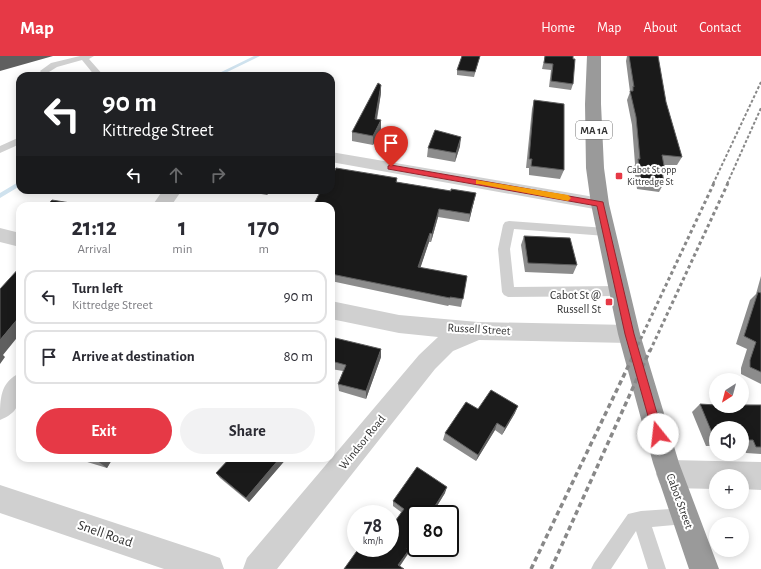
<!DOCTYPE html>
<meta charset="utf-8">
<style>
:root{--surface:#fff;--page:#f2f2f3;--text:#2b2b33;--muted:#7c7c81;--line:#e1e1e2;--accent:#e63946}
body{margin:0;font-family:"Alegreya Sans",sans-serif;background:var(--page);color:var(--text);height:100vh;display:flex;flex-direction:column;font-size:15px;white-space:nowrap}
*{box-sizing:border-box;margin:0}
p{font-size:13px;color:var(--muted)}
.icon{flex:none;width:22px;height:22px;fill:none;stroke:currentColor;stroke-width:2;stroke-linecap:round;stroke-linejoin:round}
.map{position:relative;flex:1;overflow:hidden}
.side{position:absolute;left:16px;top:146px;width:319px;height:260px;display:flex;flex-direction:column;background:var(--surface);border-radius:12px;box-shadow:0 2px 10px #0003}
.side>*{flex:none}
.top-card{position:absolute;left:16px;top:16px;width:319px;height:122px;border-radius:12px;box-shadow:0 2px 10px #0003;background:#202124;color:#fff;overflow:hidden}
.needle{width:26px;rotate:216deg}
.fabs{position:absolute;left:709px;top:317px;display:grid;gap:8px}
.fabs a{display:grid;place-items:center;width:40px;height:40px;border-radius:50%;background:var(--surface);box-shadow:0 2px 10px #0003;font-size:20px}
.speed{position:absolute;left:347px;top:449px;display:flex;gap:8px;font-size:20px;font-weight:700;text-align:center}
.speed>*{display:grid;place-content:center;width:52px;height:52px;border-radius:50%;background:var(--surface);box-shadow:0 2px 10px #0003;line-height:1}
.speed small{font-size:10px;font-weight:400}
.speed .limit{border:2px solid #111;border-radius:6px;background:#fff;color:#111}
.pin{position:absolute;display:grid;place-items:center;width:34px;height:34px;color:#fff;margin:-41px -17px;border-radius:50% 50% 50% 0;rotate:-45deg;box-shadow:0 0 4px #0007}
.pin .icon{rotate:45deg}
.me{position:absolute;width:44px;margin:-22px;rotate:344deg;stroke-linejoin:round;filter:drop-shadow(0 0 3px #0008)}
.turn{display:flex;align-items:center;gap:14px;height:84px;padding:0 20px;font-size:18px}
.turn .icon{width:52px;height:52px;stroke-width:2.5}
.turn b{display:block;font-size:28px;line-height:34px}
.lanes{display:flex;align-items:center;height:38px;padding:0 20px;background:#0003;justify-content:center;gap:20px;direction:ltr}
.lanes .off{opacity:.35}
.eta{display:flex;justify-content:space-evenly;align-items:center;height:68px;text-align:center}
.eta b{font-size:24px;font-weight:700;line-height:28px}
.button{display:flex;gap:8px;margin-top:auto;padding:8px 20px}
.button a{flex:1;height:46px;border-radius:24px;background:var(--accent);color:#fff;font-size:16px;font-weight:700;line-height:46px;text-align:center}
.button a+a{background:var(--page);color:var(--text)}
ul{padding:0;list-style:none}
li{display:flex;align-items:center;gap:12px;height:54px;margin:0 8px 6px;padding:0 12px;border:2px solid var(--line);border-radius:12px}
li div{flex:1}
li b{display:block;font-size:15px}
li em{font-style:normal}
header{display:flex;align-items:center;gap:24px;box-sizing:border-box;height:56px;padding:0 20px;background:var(--accent);color:#fff}
header strong{font-size:19px}
nav{display:flex;gap:22px;margin-inline-start:auto;font-size:14px}
.map>svg:first-child{display:block}
.lines{fill:none;stroke-linecap:round;stroke-linejoin:round}
.stream{fill:#cfe2ee;fill-rule:evenodd}
.lane{fill:#d0d0d0;fill-rule:evenodd}
.street{fill:#d0d0d0;fill-rule:evenodd}
.highway{fill:#9a9a9a;fill-rule:evenodd}
.rail-far2{stroke:#888;stroke-width:2;stroke-dasharray:3 2;stroke-linecap:butt}
.rail-far1{stroke:#888;stroke-width:3;stroke-dasharray:3.5 3;stroke-linecap:butt}
.rail{stroke:#888;stroke-width:3.5;stroke-dasharray:5 3.5;stroke-linecap:butt}
.wall{fill:#8c8c8c}
.shaded-wall{fill:#5f5f5f}
.building{fill:#1a1a1a;stroke:#5f5f5f}
.route{fill:#e63946;stroke:#96252e}
.slow{fill:#f59e0b}
.poi-dot{fill:#e63946;stroke:#fff;stroke-width:1.5}
.labels{text-anchor:middle;dominant-baseline:central;stroke-width:4;stroke-linejoin:round;paint-order:stroke}
.far-poi-label{font-size:10px;fill:#333;stroke:#fff;text-anchor:start}
.shield{fill:#fff;stroke:#707070;stroke-width:1}
.shield-label{font-size:11px;font-weight:bold;fill:#333}
.poi-label{font-size:12px;fill:#333;stroke:#fff;text-anchor:end}
.street-label{font-size:12px;fill:#333;stroke:#fff}
.near-street-label{font-size:14px;fill:#333;stroke:#fff}
</style>
<header>
<strong>Map</strong>
<nav><a>Home</a><a>Map</a><a>About</a><a>Contact</a></nav>
</header>
<div class="map">
<svg width="761" height="513" viewBox="0 0 761 513">
<rect width="100%" height="100%" fill="#fff"/>
<g class="lines">
<path class="stream" d="M254 0H260L219 20H213Z
M20 125V130L0 142V137Z"/>
<path class="lane" d="M80 0H94L89 3 104 20H95L82 4 57 11 49 16 52 20H44L40 15 51 7Z
M20 81V88L0 97V90Z
M509 165 606 172 610 173 612 176 610 179 606 180 514 173 510 193 514 231 619 230 623 232 625 235 623 238 619 240 508 241 504 239 502 236 498 193 503 169 505 166Z
M685 452 691 454 693 460 691 466 685 468 652 471 666 513H648L636 475 611 513H591L594 507 628 458 641 455Z"/>
<path class="street" d="M331 96 600 142 607 144 609 148 607 152 600 154 331 106Z
M163 134H182L171 150H152Z
M0 172 20 177V191L0 186Z
M331 245 399 259 478 266 629 269 637 271 640 278 637 285 629 287 479 284 453 295 435 313 277 513H243L247 502 419 299 438 281 399 277 331 263Z
M20 317C20 339 24 355 0 364 0 343 0 326 20 317Z
M670 404 761 406V434L742 433V420H716V433L670 432 660 428 656 418 660 408Z
M0 429 209 498 220 502 224 513H164L0 457Z"/>
<path class="highway" d="M587 0H601V48L604 112 609 148 640 278 679 407 719 513H689L653 407 618 278 591 148 586 112 585 48Z"/>
<path class="rail-far2" d="M713 128 761 26
M727 128 761 52"/>
<path class="rail-far1" d="M635 295 714 127
M650 295 728 127"/>
<path class="rail" d="M531 513 636 294
M551 513 650 294"/>
</g>
<path class="wall" d="M462 0H480L474 21 457 19V14Z
M545 0 573 3V28L571 34 549 31 551 14 542 13Z
M627 0H658L666 46 682 101 677 109H664L665 115 663 120 664 127 659 136 637 133 634 112 635 108 632 69 627 44 630 36 626 5Z
M381 37 377 64 381 73 373 89 352 85V76Z
M534 44 564 114 560 123 529 119V112H526L532 53Z
M460 90 455 106 427 101 428 92Z
M397 122V126L451 135 476 137 469 166 438 161 431 186H429L420 212 467 220 461 251 449 249 448 250 331 225V150Z
M238 134H270L267 139Z
M524 180 577 209 573 218 525 216 521 189Z
M761 220V328L741 318V312L747 293 736 288 750 244 756 238Z
M331 281 381 301 366 343 339 335 338 328 343 315 331 313Z
M700 348 761 349V398L746 397 743 391H742V372H716V390H706L692 356Z
M478 353 515 357 502 379 495 374 476 405 443 384 445 377Z
M74 402H113L107 412Z
M230 402H287L249 446 220 422 216 417Z
M445 437 432 458H416L408 498 390 492 401 456 393 450V445Z"/>
<path class="shaded-wall" d="M0 0H53L0 15Z
M381 29V37L375 72V63Z
M381 64V73L373 89V80Z
M461 81 460 90 455 106 456 97Z
M266 134H270L267 139Z
M476 137 474 145 469 166 470 158Z
M439 153 438 161 431 186 432 178Z
M430 177 429 186 418 219V211Z
M20 260V278L3 299 5 301 0 308V284Z
M381 293V301L366 343V335Z
M518 350 515 357 502 379 505 372Z
M497 367 495 374 476 405 478 399Z
M97 402H113L107 412 96 404Z
M280 402H287L249 446 246 442Z
M447 431 445 437 432 458H430Z
M416 479V482L409 494 408 498 398 513V509L407 493Z"/>
<path class="building" d="M462 0H480L475 16 457 14Z
M545 0H573V3H575L573 28 551 25 553 8 544 7Z
M629 0H658L666 46 682 101 662 99 665 115H662L664 127 641 124 638 103H640L636 61 630 35H633V30L634 31Z
M378 27 381 29 375 63 381 64 373 80 352 76Z
M534 44 564 48V114L531 110 532 103H529Z
M435 74 461 81 456 97 428 92Z
M336 112 397 122 396 126 451 135V133L476 137 470 158 439 153 432 178 430 177 418 211 467 220 463 243 450 241V242L331 218V150H313L321 134H331V122Z
M52 144 83 149 84 148 97 150H46Z
M524 180 570 182 577 209 528 207Z
M20 211V260L0 284V233Z
M758 236 761 237V316L750 311V304L756 286 744 280Z
M331 281 381 293 366 335 338 328 346 309 331 305Z
M491 334 518 350 505 372 497 367 478 399 445 377 466 346 478 353Z
M700 348 716 349V350H742V349H761V391H756L753 384H742V372H716V384H715Z
M230 402H280L246 442 216 417Z
M417 411 447 431 430 458H416V479L407 493 409 494 398 509 404 513H344L359 492H390V472L404 453 393 445Z"/>
<path class="route" d="M391 109 603 146 634 278 663 378 662 381 658 383 654 381 653 378 625 278 597 150 388 113V110Z"/>
<path class="slow" d="M476 124 568 139 571 142 568 145 479 128H476Z"/>
<g class="poi-dot">
<rect x="615" y="116" width="8" height="8" rx="2"/>
<rect x="605" y="242" width="8" height="8" rx="2"/>
</g>
<g class="labels">
<g class="far-poi-label">
<text x="627" y="114">Cabot St opp<tspan x="627" dy="12">Kittredge St</tspan></text>
</g>
<rect class="shield" x="576" y="65" width="36" height="18" rx="3"/>
<g class="shield-label">
<text x="594" y="74">MA 1A</text>
</g>
<g class="poi-label">
<text x="601" y="239">Cabot St @<tspan x="601" dy="14">Russell St</tspan></text>
</g>
<g class="street-label">
<text transform="translate(479 273) rotate(3)">Russell Street</text>
<text transform="translate(362 386) rotate(-51)">Windsor Road</text>
<text transform="translate(680 445) rotate(70)">Cabot Street</text>
</g>
<g class="near-street-label">
<text transform="translate(105 478) rotate(19)">Snell Road</text>
</g>
</g>
</svg>
<div class="fabs">
<a><svg class="needle" viewBox="-14 -14 28 28"><path d="M0-13l5 13h-10z" fill="#e53935"/><path d="M0 13l5-13h-10z" fill="#7c7c81"/></svg></a>
<a><svg class="icon" aria-label="sound" viewBox="0 0 24 24"><path d="M4 9h4l5-4v14l-5-4H4zM17 9q2 3 0 6"/></svg></a>
<a>+</a>
<a>−</a>
</div>
<div class="speed"><div>78<small>km/h</small></div><div class="limit">80</div></div>
<div class="pin" style="left:391px;top:111px;background:#d93025"><svg class="icon" aria-label="arrive" viewBox="0 0 24 24"><path d="M6 21V4h12l-3 4 3 4H6"/></svg></div>
<svg class="me" style="left:658px;top:378px" viewBox="-20 -20 40 40"><circle r="19" fill="#fff"/><path d="M0-13L10 11 0 6-10 11z" fill="#e63946"/></svg>
<div class="top-card">
<div class="turn"><svg class="icon" aria-label="left" viewBox="0 0 24 24"><path d="M17 20v-9H6M10 6l-5 5 5 5"/></svg><div><b>90 m</b>Kittredge Street</div></div>
<div class="lanes"><svg class="icon" aria-label="left" viewBox="0 0 24 24"><path d="M17 20v-9H6M10 6l-5 5 5 5"/></svg><svg class="icon off" aria-label="ahead" viewBox="0 0 24 24"><path d="M12 20V5M6 11l6-6 6 6"/></svg><svg class="icon off" aria-label="right" viewBox="0 0 24 24"><path d="M7 20v-9h11M14 6l5 5-5 5"/></svg></div>
</div>
<section class="side">
<div class="eta">
<div><b>21:12</b><p>Arrival</p></div>
<div><b>1</b><p>min</p></div>
<div><b>170</b><p>m</p></div>
</div>
<ul>
<li><svg class="icon" aria-label="left" viewBox="0 0 24 24"><path d="M17 20v-9H6M10 6l-5 5 5 5"/></svg><div><b>Turn left</b><p>Kittredge Street</p></div><em>90 m</em></li>
<li><svg class="icon" aria-label="arrive" viewBox="0 0 24 24"><path d="M6 21V4h12l-3 4 3 4H6"/></svg><div><b>Arrive at destination</b></div><em>80 m</em></li>
</ul>
<div class="button"><a>Exit</a><a>Share</a></div>
</section>
</div>
